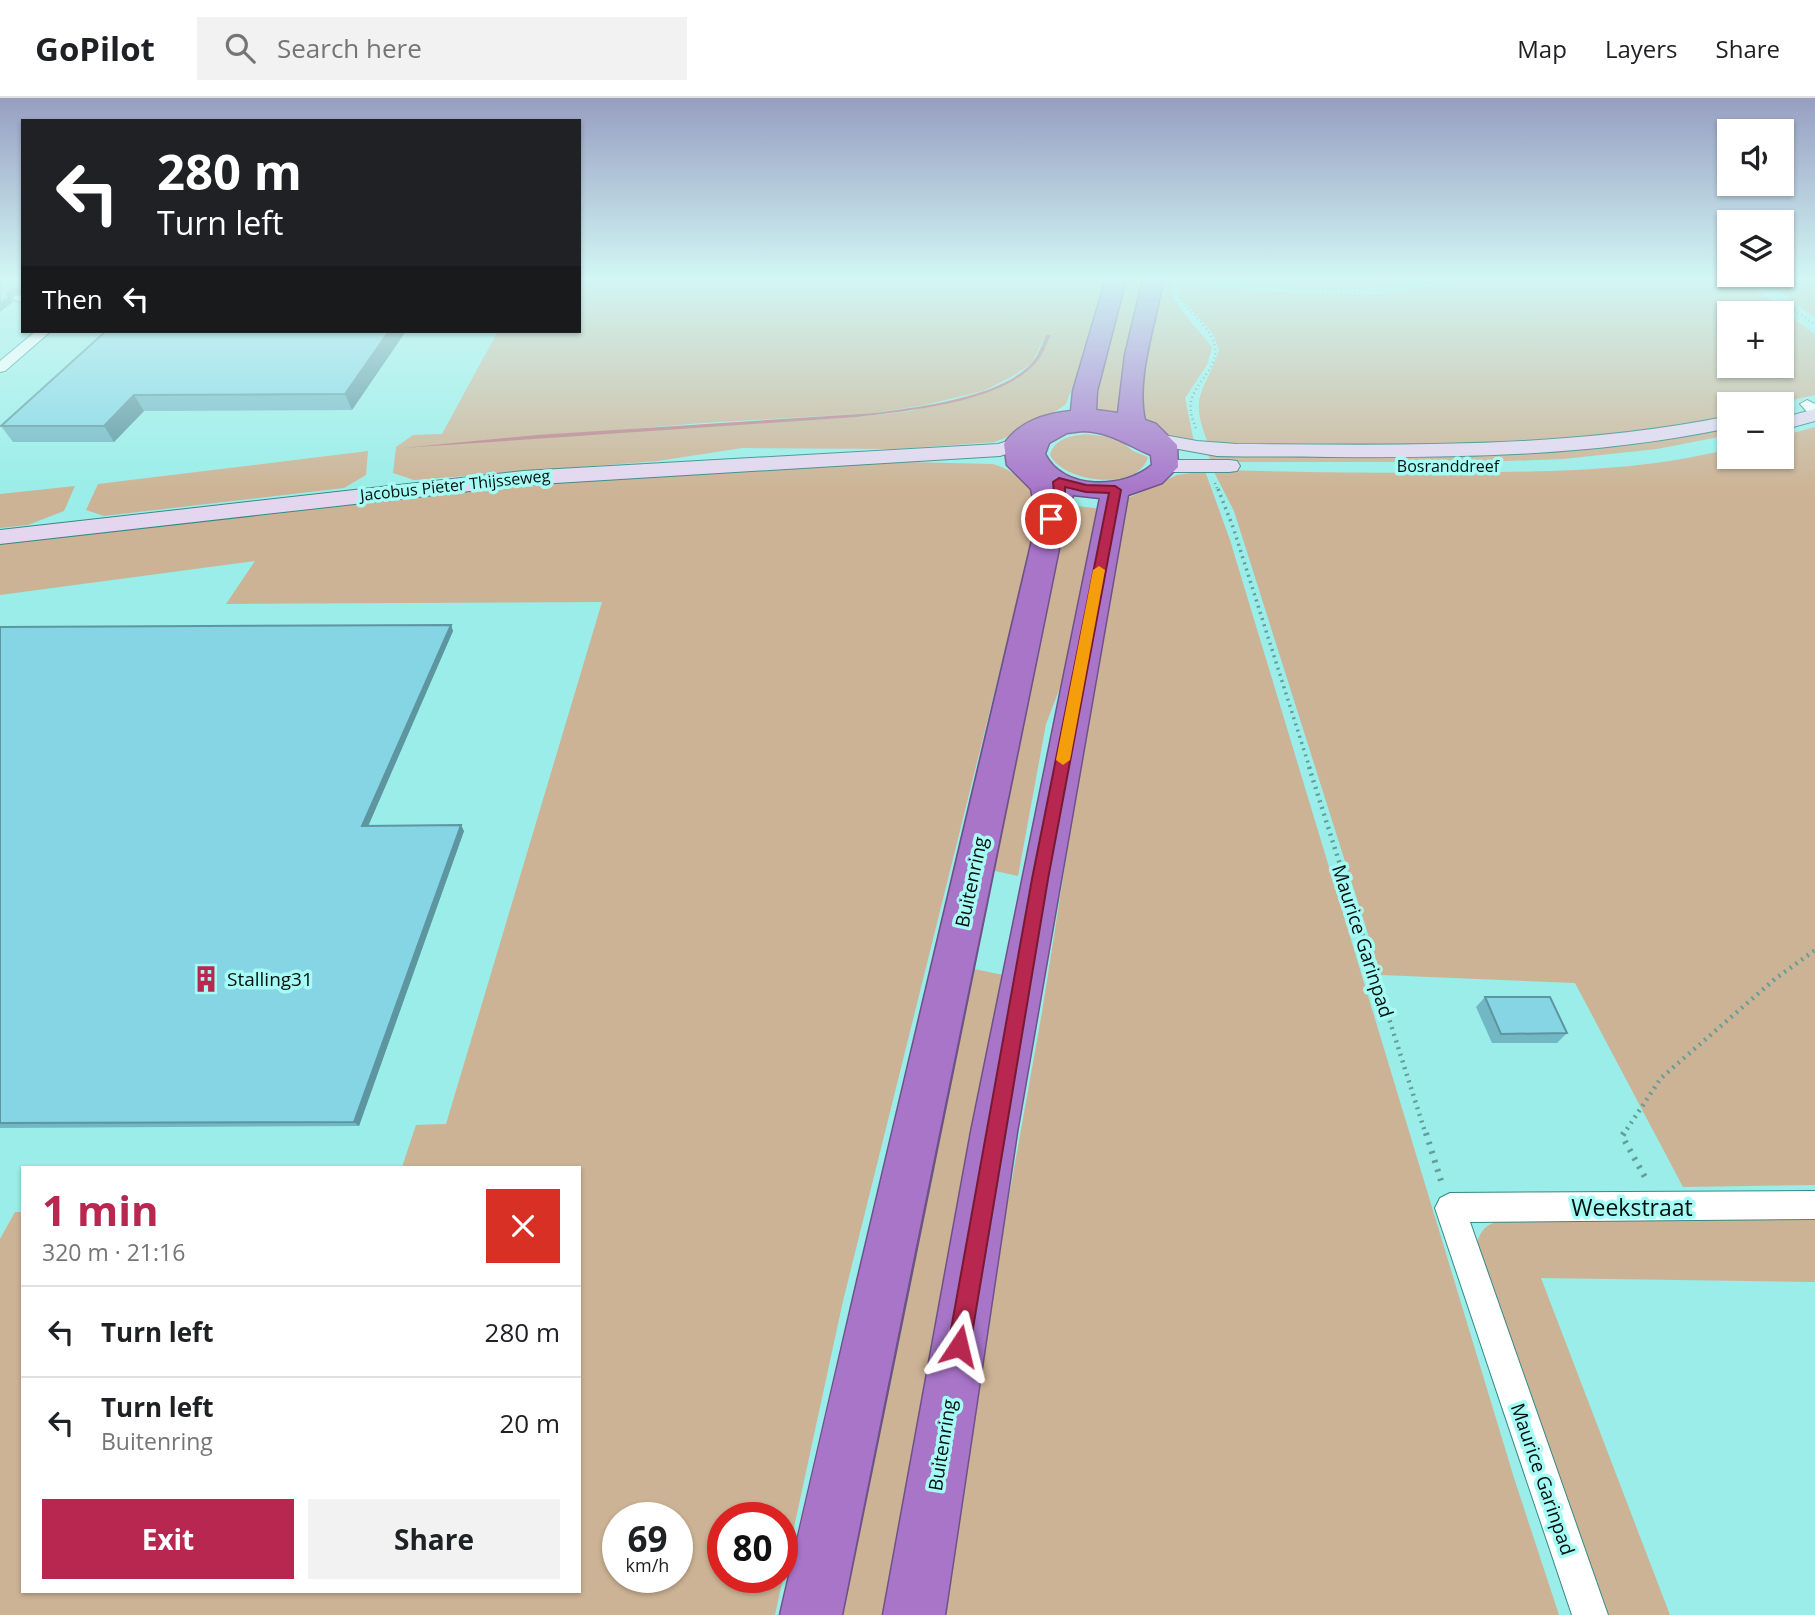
<!DOCTYPE html>
<meta charset="utf-8">
<style>
:root{--surface:#fff;--page:#f2f2f2;--text:#202124;--muted:#757577;--line:#e0e0e0;--accent:#b8274f}
body{margin:0;font-family:"Open Sans",sans-serif;background:var(--page);color:var(--text);height:100vh;display:flex;flex-direction:column;font-size:26px;white-space:nowrap}
*{box-sizing:border-box;margin:0}
p{font-size:23px;color:var(--muted)}
.icon{flex:none;width:38px;height:38px;fill:none;stroke:currentColor;stroke-width:2;stroke-linecap:round;stroke-linejoin:round}
.map{position:relative;flex:1;overflow:hidden}
.drawer{position:absolute;left:21px;top:1068px;width:560px;height:427px;display:flex;flex-direction:column;background:var(--surface);border-radius:0px;box-shadow:0 2px 5px #0004}
.drawer>*{flex:none}
.guide{position:absolute;left:21px;top:21px;width:560px;height:214px;border-radius:0px;box-shadow:0 2px 5px #0004;background:#202124;color:#fff;overflow:hidden}
.buttons{position:absolute;left:1717px;top:21px;display:grid;gap:14px}
.buttons a{display:grid;place-items:center;width:77px;height:77px;border-radius:0px;background:var(--surface);box-shadow:0 2px 5px #0004;font-size:35px}
.speed{position:absolute;left:602px;top:1404px;display:flex;gap:14px;font-size:35px;font-weight:700;text-align:center}
.speed>*{display:grid;place-content:center;width:91px;height:91px;border-radius:50%;background:var(--surface);box-shadow:0 2px 5px #0004;line-height:1}
.speed small{font-size:18px;font-weight:400}
.speed .limit{border:10px solid #d22;background:#fff;color:#111}
.pin{position:absolute;display:grid;place-items:center;width:60px;height:60px;color:#fff;margin:-30px;border:4px solid #fff;border-radius:50%;box-shadow:0 2px 7px #0007}
.me{position:absolute;width:77px;margin:-38px;rotate:10deg;stroke-linejoin:round;filter:drop-shadow(0 0 5px #0008)}
.turn{display:flex;align-items:center;gap:24px;height:147px;padding:0 21px;font-size:32px}
.turn .icon{width:91px;height:91px;stroke-width:2.5}
.turn b{display:block;font-size:49px;line-height:60px}
.then{display:flex;align-items:center;height:66px;padding:0 21px;background:#0003;gap:14px;font-size:26px}
.round{display:grid;place-items:center;flex:none;width:74px;height:74px;border-radius:0px;background:var(--page)}
.headline{display:flex;align-items:center;justify-content:space-between;height:119px;padding:0 21px}
h1{font-size:42px;font-weight:700;line-height:52px;color:var(--accent)}
.button{display:flex;gap:14px;margin-top:auto;padding:14px 21px}
.button a{flex:1;height:80px;border-radius:0px;background:var(--accent);color:#fff;font-size:28px;font-weight:700;line-height:80px;text-align:center}
.button a+a{background:var(--page);color:var(--text)}
ul{padding:0;list-style:none}
li{display:flex;align-items:center;gap:21px;height:91px;padding:0 21px;border-top:2px solid var(--line)}
li div{flex:1}
li b{display:block;font-size:26px}
li em{font-style:normal}
header{display:flex;align-items:center;gap:42px;box-sizing:border-box;height:98px;padding:0 35px;background:var(--surface);border-bottom:2px solid var(--line)}
header strong{font-size:33px}
nav{display:flex;gap:38px;margin-inline-start:auto;font-size:24px}
.search{width:490px;height:63px;background:var(--page);display:flex;align-items:center;gap:18px;box-sizing:border-box;padding:0 24px;border-radius:0px;color:var(--muted);font-size:26px}
.map>svg:first-child{display:block}
.green{fill:#cdb395;fill-rule:evenodd}
.water{fill:#be7d86}
.lines{fill:none;stroke-linecap:round;stroke-linejoin:round}
.street-casing{stroke:#348a86;stroke-width:2}
.secondary-casing{stroke:#348a86;stroke-width:2}
.highway-casing{stroke:#6d5288;stroke-width:3}
.path-far3{stroke:#639e9a;stroke-width:2.5;stroke-dasharray:1 3.5;stroke-linecap:butt}
.path-far2{stroke:#639e9a;stroke-width:3.5;stroke-dasharray:2 4.5;stroke-linecap:butt}
.path-far1{stroke:#639e9a;stroke-width:4.5;stroke-dasharray:2 5;stroke-linecap:butt}
.path{stroke:#639e9a;stroke-width:6;stroke-dasharray:2.5 7;stroke-linecap:butt}
.street{fill:#fff;fill-rule:evenodd}
.secondary{fill:#e5d6ef;fill-rule:evenodd}
.highway{fill:#a875c9;fill-rule:evenodd}
.path-bridge{stroke:#639e9a;stroke-width:2.5;stroke-dasharray:1 3.5;stroke-linecap:butt}
.wall{fill:#72b7c4}
.shaded-wall{fill:#5d95a0}
.building{fill:#85d5e4;stroke:#5d95a0;stroke-width:2}
.route{fill:#b8274f;stroke:#781933;stroke-width:2}
.slow{fill:#f59e0b}
.labels{text-anchor:middle;dominant-baseline:central;stroke-width:7;stroke-linejoin:round;paint-order:stroke}
.far-street-label{font-size:16px;fill:#00100f;stroke:#a7fbf5}
.street-label{font-size:19px;fill:#00100f;stroke:#a7fbf5}
.poi-label{font-size:19px;fill:#00100f;stroke:#a7fbf5;text-anchor:start}
.near-street-label{font-size:23px;fill:#00100f;stroke:#a7fbf5}
</style>
<header>
<strong>GoPilot</strong>
<div class="search"><svg class="icon" aria-label="search" viewBox="0 0 24 24"><circle cx="10" cy="10" r="6"/><path d="M15 15l6 6"/></svg>Search here</div>
<nav><a>Map</a><a>Layers</a><a>Share</a></nav>
</header>
<div class="map">
<svg width="1815" height="1517" viewBox="0 0 1815 1517">
<rect width="100%" height="100%" fill="#9aede8"/>
<path class="green" d="M579 181H1107L1080 269 1066 306 1052 316 1026 325 1007 339 995 344 897 351 742 350 658 363 414 382 393 375 396 349 413 337 442 336 498 233H579ZM1046 237 1038 261 1021 277 997 290 911 313 857 319 635 332 402 350 702 325 875 315 925 307 983 293 1011 279 1031 266Z
M1162 181H1172C1164 199 1200 233 1212 249L1207 267 1185 300 1194 344 1179 342 1143 322 1139 305Z
M1193 181H1440L1395 189 1332 193Z
M1476 181H1743L1815 237V297L1774 306H1729V319L1599 342 1394 349 1370 346 1208 345C1188 296 1205 295 1219 252L1212 234 1179 198 1178 185 1276 194 1370 197ZM1729 215H1782V268H1729Z
M1763 181H1815V220Z
M1121 182 1143 184 1121 316 1089 313Z
M1815 329V1087L1683 1089 1575 885 1381 877 1234 413 1213 372C1309 374 1405 376 1501 374 1578 373 1655 370 1729 351V359H1782V338Z
M1729 330V337L1657 351 1563 361 1480 364H1212L1208 357 1531 355 1635 347Z
M1086 336 1117 340 1133 353 1148 359C1138 394 1064 385 1050 357 1055 340 1071 338 1086 336Z
M368 353 366 377 344 390 104 418 86 412 98 386Z
M910 364 992 366C1011 371 1022 381 1036 395L1038 419 843 1203 775 1517H0V1141L15 1114H23V1493H579V1069H402L416 1027 446 1026 602 504 226 506 255 463 0 497V446L403 397 765 369ZM618 1419H677V1479H618ZM723 1419H782V1479H723Z
M1205 373 1230 442 1514 1380 1559 1517H945L990 1205 1042 914 1109 487 1126 401 1177 377Z
M75 388 64 413 28 427 0 430V396Z
M1068 407 1102 411 1079 540 1046 626 1018 778 986 771Z
M965 869 1003 877 887 1517H831Z
M1815 1118V1184L1541 1180 1670 1517H1596L1475 1150C1481 1132 1484 1127 1502 1122Z"/>
<path class="water" d="M1046 237H1051C1047 244 1044 254 1039 261 1006 305 907 313 857 319L402 350 537 337 875 315C922 308 996 301 1031 266 1038 258 1042 247 1046 237Z"/>
<g class="lines">
<defs>
<path id="street" d="M23 197V205L13 201 15 198Z
M36 233H51L5 273 0 274V263Z
M1807 302 1815 306V318L1810 317 1800 306Z
M1815 1093V1121L1470 1124 1608 1517H1572L1435 1110 1440 1100 1450 1095Z"/>
<path id="secondary" d="M1815 311V323L1782 332V320Z
M1729 318V330C1596 358 1464 360 1329 359 1292 358 1254 359 1217 358L1151 346 1147 342 1151 338 1158 336 1197 343 1237 346C1402 347 1566 351 1729 318Z
M1018 340 1025 342 1029 346 1025 350 1000 358 523 387 0 446V432L523 373 998 346Z
M1165 362H1229L1237 363 1240 368 1237 373 1229 374H1157L1154 369 1157 364Z"/>
<path id="highway" d="M1106 181H1126L1097 293 1096 312 1118 315 1125 257 1143 181H1163C1157 223 1135 280 1145 322L1156 326 1177 347 1178 369 1162 385 1128 397 1017 1034 945 1517H883L971 1034 1100 400 1073 397 1065 421C991 786 914 1151 842 1517H780C863 1151 952 786 1037 421L1031 391 1007 367 1004 346C1020 323 1044 316 1071 313L1073 293ZM1083 333C1111 334 1127 347 1151 357L1152 367C1124 391 1063 393 1045 356L1049 345 1067 335Z"/>
</defs>
<use href="#street" class="street-casing"/>
<use href="#secondary" class="secondary-casing"/>
<use href="#highway" class="highway-casing"/>
<path class="path-far3" d="M1755 181 1815 227
M1197 184 1340 195 1384 192 1456 181
M1175 192C1185 213 1211 226 1215 250 1218 271 1194 285 1191 304 1189 313 1193 322 1196 331
M1215 385 1218 393"/>
<path class="path-far2" d="M1218 391 1233 429 1310 671"/>
<path class="path-far1" d="M1309 669 1426 1037
M1623 1037 1661 980 1775 881 1815 852"/>
<path class="path" d="M1426 1035 1442 1086
M1624 1035 1622 1038 1646 1081"/>
<use href="#street" class="street"/>
<use href="#secondary" class="secondary"/>
<use href="#highway" class="highway"/>
<path class="path-bridge" d="M1162 181 1197 184"/>
</g>
<path class="wall" d="M106 233H406L352 312 144 313 114 344H13L1 328Z
M451 527 453 533 368 728 464 733 359 1028 0 1030V529Z
M1485 899 1567 935 1557 945H1492L1476 909Z"/>
<path class="shaded-wall" d="M23 189V195L13 197 11 201 13 204 0 214V206L10 192Z
M389 233H406L352 312 345 296Z
M134 297 144 313 114 344 104 328Z
M451 527 453 533 366 733 362 728Z
M461 727 464 733 359 1028 354 1024Z"/>
<path class="building" d="M0 181H23V189L21 190 10 192 7 197 10 199 0 206Z
M106 233H389L345 296 134 297 104 328H1Z
M451 527 362 728 461 727 354 1024 0 1025V529Z
M1485 899H1550L1567 935 1501 936Z"/>
<linearGradient id="sky" x2="0" y2="1"><stop stop-color="#979ec1"/><stop offset="0.46" stop-color="#d2f7f5"/><stop offset="1" stop-color="#d2f7f5" stop-opacity="0"/></linearGradient>
<rect width="1815" height="393" fill="url(#sky)"/>
<path class="route" d="M1059 380 1086 387 1115 388 1121 392 1048 781 970 1248 966 1256 959 1260 951 1256 948 1248 1032 781 1109 395 1086 394 1065 389V395L1057 421 1047 424 1045 421 1054 395 1053 384Z"/>
<path class="slow" d="M1099 468 1105 472 1070 662 1063 667 1056 662 1093 472Z"/>
<defs>
<symbol id="building-bare" viewBox="-9 -9 18 18"><path d="M-4-6H4V6H1V3H-1V6H-4ZM-2.5-4.3h1.7v1.8h-1.7ZM.8-4.3h1.7v1.8H.8ZM-2.5-1h1.7V.8h-1.7ZM.8-1h1.7V.8H.8Z" fill="#b8274f" stroke="#a7fbf5" stroke-width="2.5" paint-order="stroke"/></symbol>
</defs>
<g fill-rule="evenodd">
<use href="#building-bare" x="187" y="862" width="38" height="38"/>
</g>
<g class="labels">
<g class="far-street-label">
<text x="1448" y="368">Bosranddreef</text>
<text transform="translate(455 387) rotate(-6)">Jacobus Pieter Thijsseweg</text>
</g>
<g class="street-label">
<text transform="translate(971 784) rotate(-78)">Buitenring</text>
<text transform="translate(1363 843) rotate(72)">Maurice Garinpad</text>
<text transform="translate(942 1347) rotate(-81)">Buitenring</text>
<text transform="translate(1543 1381) rotate(71)">Maurice Garinpad</text>
</g>
<g class="poi-label">
<text x="227" y="881">Stalling31</text>
</g>
<g class="near-street-label">
<text x="1632" y="1109">Weekstraat</text>
</g>
</g>
</svg>
<div class="buttons">
<a><svg class="icon" aria-label="sound" viewBox="0 0 24 24"><path d="M4 9h4l5-4v14l-5-4H4zM17 9q2 3 0 6"/></svg></a>
<a><svg class="icon" aria-label="layers" viewBox="0 0 24 24"><path d="M12 4l9 5-9 5-9-5zM3 14l9 5 9-5"/></svg></a>
<a>+</a>
<a>−</a>
</div>
<div class="speed"><div>69<small>km/h</small></div><div class="limit">80</div></div>
<div class="pin" style="left:1051px;top:421px;background:#d93025"><svg class="icon" aria-label="arrive" viewBox="0 0 24 24"><path d="M6 21V4h12l-3 4 3 4H6"/></svg></div>
<svg class="me" style="left:959px;top:1248px" viewBox="-20 -20 40 40"><path d="M0-17L14 15 0 8-14 15z" fill="#b8274f" stroke="#fff" stroke-width="4"/></svg>
<div class="guide">
<div class="turn"><svg class="icon" aria-label="left" viewBox="0 0 24 24"><path d="M17 20v-9H6M10 6l-5 5 5 5"/></svg><div><b>280 m</b>Turn left</div></div>
<div class="then">Then<svg class="icon" aria-label="left" viewBox="0 0 24 24"><path d="M17 20v-9H6M10 6l-5 5 5 5"/></svg></div>
</div>
<section class="drawer">
<div class="headline"><div><h1>1 min</h1><p>320 m · 21:16</p></div><a class="round" style="background:#d93025;color:#fff"><svg class="icon" aria-label="close" viewBox="0 0 24 24"><path d="M6 6l12 12M18 6L6 18"/></svg></a></div>
<ul>
<li><svg class="icon" aria-label="left" viewBox="0 0 24 24"><path d="M17 20v-9H6M10 6l-5 5 5 5"/></svg><div><b>Turn left</b></div><em>280 m</em></li>
<li><svg class="icon" aria-label="left" viewBox="0 0 24 24"><path d="M17 20v-9H6M10 6l-5 5 5 5"/></svg><div><b>Turn left</b><p>Buitenring</p></div><em>20 m</em></li>
</ul>
<div class="button"><a>Exit</a><a>Share</a></div>
</section>
</div>
